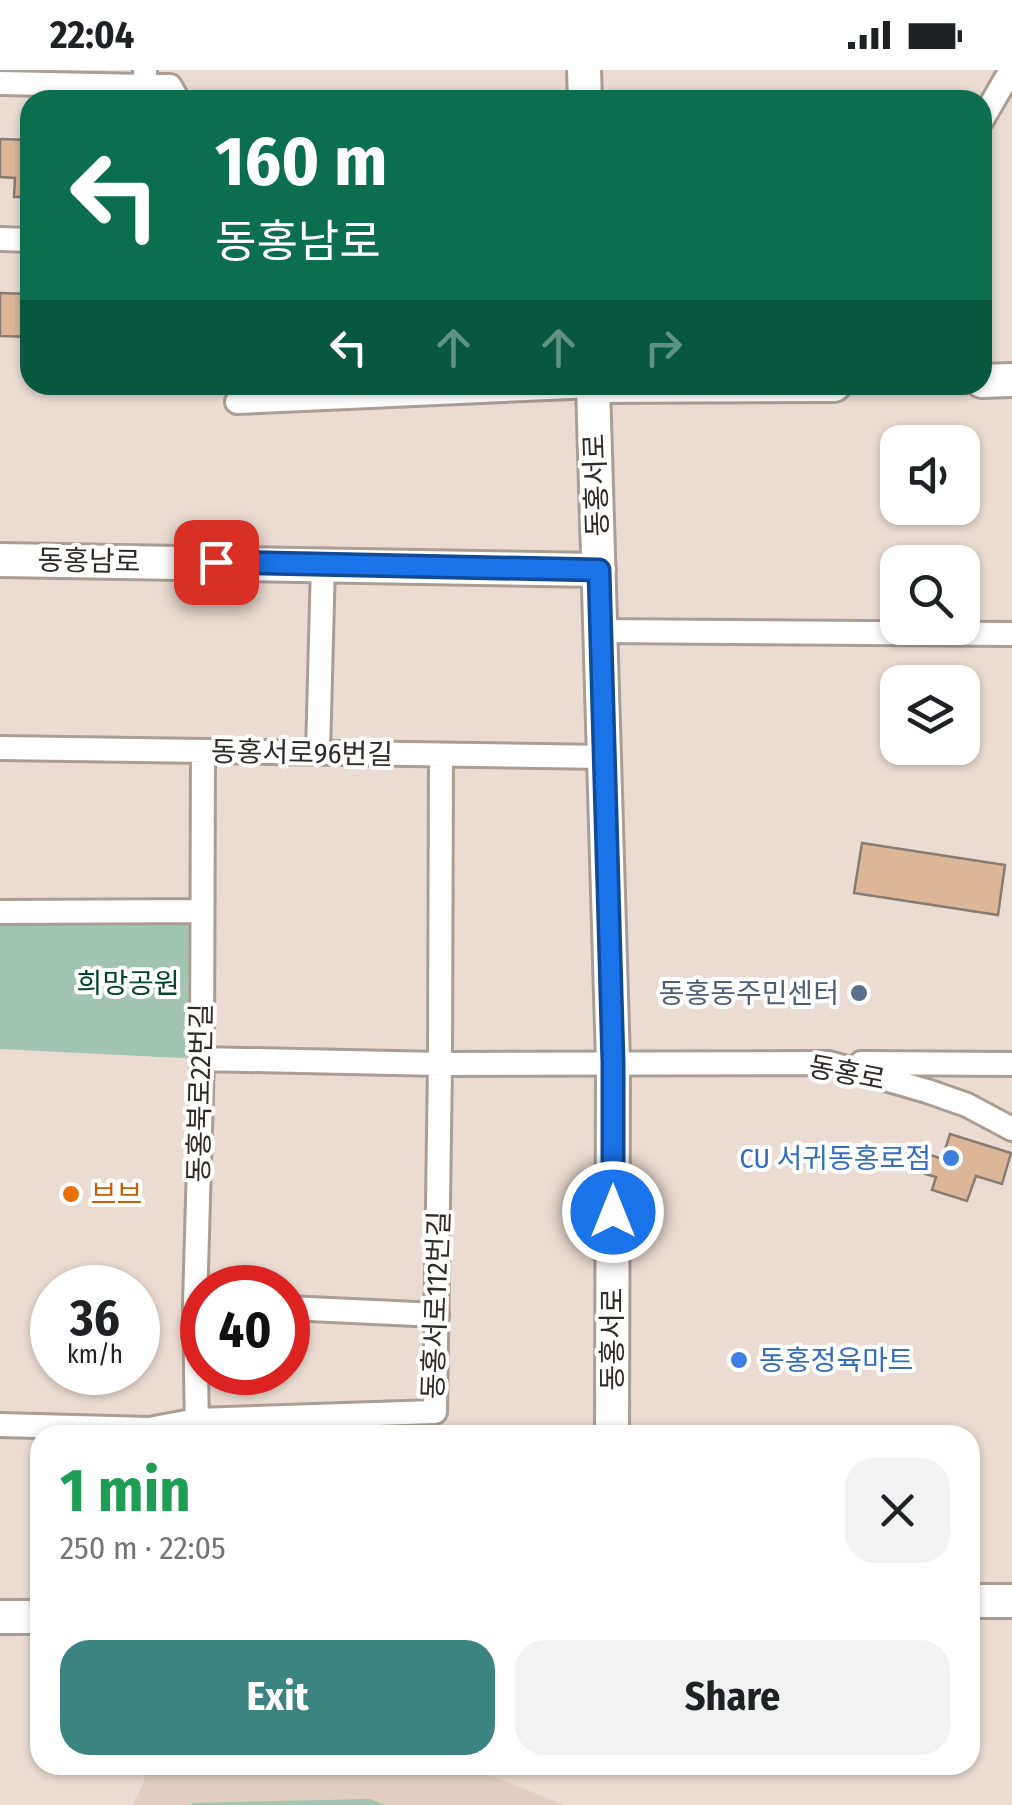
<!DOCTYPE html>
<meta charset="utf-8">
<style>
:root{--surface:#fff;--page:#f2f2f2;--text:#202124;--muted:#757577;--accent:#3b8482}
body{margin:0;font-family:"Fira Sans Condensed","Noto Sans KR",sans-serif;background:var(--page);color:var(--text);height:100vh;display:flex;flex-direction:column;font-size:38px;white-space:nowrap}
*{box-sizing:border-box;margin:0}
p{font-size:32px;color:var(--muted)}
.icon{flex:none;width:55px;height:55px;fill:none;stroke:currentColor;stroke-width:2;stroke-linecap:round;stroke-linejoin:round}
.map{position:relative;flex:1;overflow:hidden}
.drawer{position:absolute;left:30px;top:1355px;width:950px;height:350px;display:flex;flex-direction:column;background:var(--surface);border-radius:30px;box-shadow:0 2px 8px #0004}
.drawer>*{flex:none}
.top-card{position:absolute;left:20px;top:20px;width:972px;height:305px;border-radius:30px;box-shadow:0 2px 8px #0004;background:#0b6e4f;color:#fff;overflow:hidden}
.buttons{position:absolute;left:880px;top:355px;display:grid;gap:20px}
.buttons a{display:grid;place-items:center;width:100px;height:100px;border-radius:20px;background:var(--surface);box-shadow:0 2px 8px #0004;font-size:50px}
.speed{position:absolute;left:30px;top:1195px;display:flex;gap:20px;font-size:50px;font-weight:700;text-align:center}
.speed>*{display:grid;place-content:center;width:130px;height:130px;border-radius:50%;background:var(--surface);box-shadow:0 2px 8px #0004;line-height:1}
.speed small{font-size:25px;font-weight:400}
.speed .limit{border:15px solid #d22;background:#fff;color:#111}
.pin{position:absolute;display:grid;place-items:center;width:85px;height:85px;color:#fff;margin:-42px;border-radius:20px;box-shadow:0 5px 15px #0006}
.me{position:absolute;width:110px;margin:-55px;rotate:0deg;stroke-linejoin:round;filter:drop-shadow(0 0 8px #0008)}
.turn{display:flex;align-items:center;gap:35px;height:210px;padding:0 30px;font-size:45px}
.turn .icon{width:130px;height:130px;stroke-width:2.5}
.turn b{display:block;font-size:70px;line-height:85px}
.lanes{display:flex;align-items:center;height:95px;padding:0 30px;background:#0003;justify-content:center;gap:50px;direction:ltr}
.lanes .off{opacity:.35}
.round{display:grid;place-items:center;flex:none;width:105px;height:105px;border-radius:30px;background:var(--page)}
.head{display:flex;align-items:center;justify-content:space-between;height:170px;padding:0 30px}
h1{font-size:60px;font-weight:700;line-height:75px;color:#1e9e55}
.action{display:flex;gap:20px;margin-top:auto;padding:20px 30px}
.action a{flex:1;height:115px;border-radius:30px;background:var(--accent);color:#fff;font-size:40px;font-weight:700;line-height:115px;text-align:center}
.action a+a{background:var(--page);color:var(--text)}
.status{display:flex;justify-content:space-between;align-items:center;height:70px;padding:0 50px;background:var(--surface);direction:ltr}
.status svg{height:28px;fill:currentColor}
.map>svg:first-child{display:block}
.education{fill:#e2cec0}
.green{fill:#a1c5b2}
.building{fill:#dcb699;stroke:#877b72;stroke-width:2.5}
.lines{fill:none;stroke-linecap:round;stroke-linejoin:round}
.street-casing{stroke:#aa9d93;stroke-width:28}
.secondary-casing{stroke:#aa9d93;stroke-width:38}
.street{stroke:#fff;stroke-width:22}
.secondary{stroke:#fff;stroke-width:32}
.route-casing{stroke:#114b97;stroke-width:25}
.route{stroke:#1a73e8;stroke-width:18}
.service-dot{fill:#5c6f8a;stroke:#fff;stroke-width:4}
.shop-dot{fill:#3f7fe0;stroke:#fff;stroke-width:4}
.food-dot{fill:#e8710a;stroke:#fff;stroke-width:4}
.labels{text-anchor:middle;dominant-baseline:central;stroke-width:8;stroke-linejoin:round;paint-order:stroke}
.street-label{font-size:28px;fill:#302b27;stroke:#fff}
.park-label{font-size:28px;fill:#04432d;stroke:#fff}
.service-label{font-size:28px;fill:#4e5e75;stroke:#fff;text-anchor:end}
.shop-label{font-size:28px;fill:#366cbe;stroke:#fff;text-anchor:end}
.food-label{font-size:28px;fill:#c56008;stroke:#fff;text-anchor:start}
</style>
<div class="status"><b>22:04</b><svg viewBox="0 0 49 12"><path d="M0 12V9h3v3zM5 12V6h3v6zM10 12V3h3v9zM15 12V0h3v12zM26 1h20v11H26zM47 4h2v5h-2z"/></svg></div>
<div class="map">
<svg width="1012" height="1735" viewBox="0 0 1012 1735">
<rect width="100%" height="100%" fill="#eadcd2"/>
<path class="education" d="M148 1695H465L564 1735H132L142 1717Z"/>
<path class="green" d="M202 841V989L0 979V842Z
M370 1729 385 1735H190L192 1733Z"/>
<path class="building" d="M0 69 30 70V127H14L15 108 0 107Z
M0 223 30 224V285V267L0 266Z
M862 773 1005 795 998 845 854 823Z
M950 1064 1011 1083 1002 1114 976 1106 967 1131 932 1120 936 1107 925 1104 931 1085 942 1089Z"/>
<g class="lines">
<defs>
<path id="street" d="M145 1V16H170L178 30
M0 13 145 16
M982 50 1011 0
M0 169 30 170
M237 332 593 316
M601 561 1012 564
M0 678 604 687
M318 683 323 494
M441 685 440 994 829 993 927 1021 967 1035 1012 1059
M0 842 202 841
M861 993 1012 994
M288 1238 437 1245
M0 1355 149 1359 197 1350 435 1342 440 994 202 989
M197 1362 195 1234 202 989 203 681"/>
<path id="secondary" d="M584 0 585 30
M982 311 1012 310
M593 315 613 993 612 1365
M593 316 834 315
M0 490 599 500
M970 1531H1012
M0 1547H40"/>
</defs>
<use href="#street" class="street-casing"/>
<use href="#secondary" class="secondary-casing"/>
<use href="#street" class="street"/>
<use href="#secondary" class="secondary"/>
</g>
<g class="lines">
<defs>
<path id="route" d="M216 492 599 500 613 993V1142"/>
</defs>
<use href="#route" class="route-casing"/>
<use href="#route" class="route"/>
</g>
<circle class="service-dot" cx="859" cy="923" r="10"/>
<g class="shop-dot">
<circle cx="951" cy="1088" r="10"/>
<circle cx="739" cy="1290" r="10"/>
</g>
<circle class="food-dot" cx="71" cy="1124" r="10"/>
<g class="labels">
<g class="street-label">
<text transform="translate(596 415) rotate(-92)">동홍서로</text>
<text transform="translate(89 491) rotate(1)">동홍남로</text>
<text transform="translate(302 683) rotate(1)">동홍서로96번길</text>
<text transform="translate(847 1003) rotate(11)">동홍로</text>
<text transform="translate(200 1023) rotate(-89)">동홍북로22번길</text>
<text transform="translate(436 1235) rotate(-88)">동홍서로112번길</text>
<text transform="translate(612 1269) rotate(-90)">동홍서로</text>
</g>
<g class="park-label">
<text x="128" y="913">희망공원</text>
</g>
<g class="service-label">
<text x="839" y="923">동홍동주민센터</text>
</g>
<g class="shop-label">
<text x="931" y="1088">CU 서귀동홍로점</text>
<text x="759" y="1290" text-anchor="start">동홍정육마트</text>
</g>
<g class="food-label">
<text x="91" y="1124">브브</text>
</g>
</g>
</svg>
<div class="buttons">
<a><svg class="icon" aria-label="sound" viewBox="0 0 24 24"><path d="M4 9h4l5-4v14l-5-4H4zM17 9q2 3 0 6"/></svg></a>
<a><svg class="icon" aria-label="search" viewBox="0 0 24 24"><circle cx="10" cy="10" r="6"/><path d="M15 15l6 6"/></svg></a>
<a><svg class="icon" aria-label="layers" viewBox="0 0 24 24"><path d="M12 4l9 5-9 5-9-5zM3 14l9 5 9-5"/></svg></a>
</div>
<div class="speed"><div>36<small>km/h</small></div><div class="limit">40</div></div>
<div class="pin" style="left:216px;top:492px;background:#d93025"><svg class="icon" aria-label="arrive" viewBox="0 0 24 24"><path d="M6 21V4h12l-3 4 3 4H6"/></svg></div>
<svg class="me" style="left:613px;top:1142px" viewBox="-20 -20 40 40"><circle r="17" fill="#1a73e8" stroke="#fff" stroke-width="3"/><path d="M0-11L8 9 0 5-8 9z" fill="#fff"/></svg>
<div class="top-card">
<div class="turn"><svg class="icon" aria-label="left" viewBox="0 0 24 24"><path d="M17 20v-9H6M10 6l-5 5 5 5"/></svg><div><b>160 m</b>동홍남로</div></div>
<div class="lanes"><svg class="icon" aria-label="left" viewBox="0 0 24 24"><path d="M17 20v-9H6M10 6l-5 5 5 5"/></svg><svg class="icon off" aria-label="ahead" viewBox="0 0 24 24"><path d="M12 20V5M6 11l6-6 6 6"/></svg><svg class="icon off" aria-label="ahead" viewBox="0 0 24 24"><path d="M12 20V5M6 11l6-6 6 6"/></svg><svg class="icon off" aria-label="right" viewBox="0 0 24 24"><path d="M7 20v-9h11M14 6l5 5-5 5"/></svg></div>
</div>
<section class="drawer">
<div class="head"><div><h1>1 min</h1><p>250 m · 22:05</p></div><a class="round"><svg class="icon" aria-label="close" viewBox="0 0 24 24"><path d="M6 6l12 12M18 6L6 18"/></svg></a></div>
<div class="action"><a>Exit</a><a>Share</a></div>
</section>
</div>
